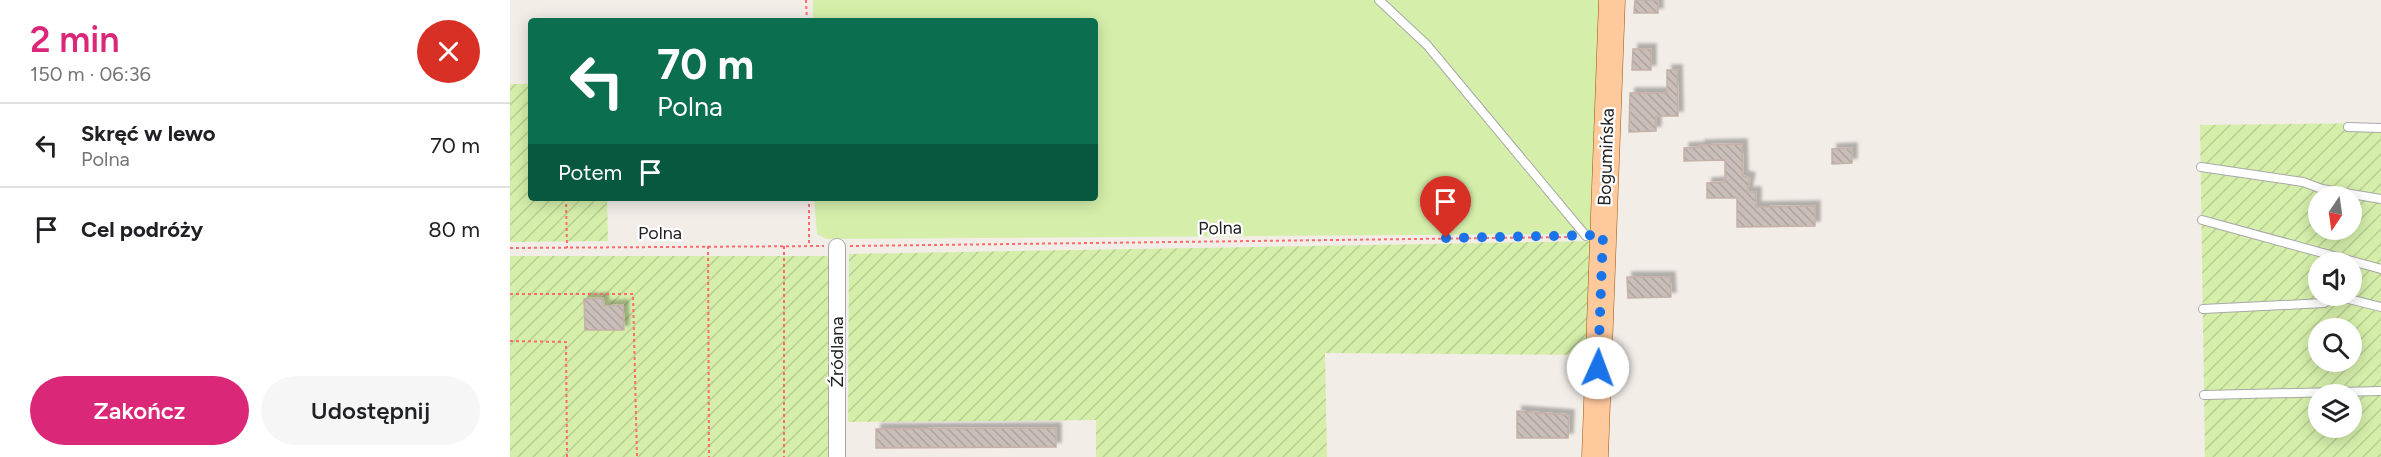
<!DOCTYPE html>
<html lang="pl">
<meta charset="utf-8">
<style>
:root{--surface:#fff;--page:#f6f6f6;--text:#202124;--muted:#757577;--line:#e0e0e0;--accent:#db2777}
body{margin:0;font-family:Figtree,sans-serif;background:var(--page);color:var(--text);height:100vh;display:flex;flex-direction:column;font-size:22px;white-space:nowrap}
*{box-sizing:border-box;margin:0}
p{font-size:20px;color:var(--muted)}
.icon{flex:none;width:33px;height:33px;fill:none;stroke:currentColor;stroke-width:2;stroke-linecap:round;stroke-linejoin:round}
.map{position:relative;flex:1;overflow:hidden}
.panel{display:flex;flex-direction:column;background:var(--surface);width:510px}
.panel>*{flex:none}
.top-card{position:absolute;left:18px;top:18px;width:570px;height:183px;border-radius:6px;box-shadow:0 3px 15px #0003;background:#0b6e4f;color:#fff;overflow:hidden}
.needle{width:39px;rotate:193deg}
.buttons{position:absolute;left:1798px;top:186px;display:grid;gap:12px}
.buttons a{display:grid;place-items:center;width:54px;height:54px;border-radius:50%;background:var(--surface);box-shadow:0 3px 15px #0003;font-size:30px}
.pin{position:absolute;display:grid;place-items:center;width:51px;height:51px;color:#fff;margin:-62px -26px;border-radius:50% 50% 50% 0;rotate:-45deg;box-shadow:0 0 6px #0007}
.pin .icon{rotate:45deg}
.me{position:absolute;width:66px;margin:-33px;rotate:2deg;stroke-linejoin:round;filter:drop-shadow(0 0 4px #0008)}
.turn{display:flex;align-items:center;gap:21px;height:126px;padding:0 30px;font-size:27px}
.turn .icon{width:78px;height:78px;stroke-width:2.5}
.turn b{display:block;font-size:42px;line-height:51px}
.then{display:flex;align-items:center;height:57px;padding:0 30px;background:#0003;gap:12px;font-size:22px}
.round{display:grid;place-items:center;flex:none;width:63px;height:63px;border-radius:32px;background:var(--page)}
.overview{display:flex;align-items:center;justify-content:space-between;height:102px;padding:0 30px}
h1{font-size:36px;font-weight:600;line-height:45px;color:var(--accent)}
.cta{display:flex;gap:12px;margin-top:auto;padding:12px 30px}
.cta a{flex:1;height:69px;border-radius:36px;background:var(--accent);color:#fff;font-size:24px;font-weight:600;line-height:69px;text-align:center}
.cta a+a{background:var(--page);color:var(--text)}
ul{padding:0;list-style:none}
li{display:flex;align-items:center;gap:18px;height:84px;padding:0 30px;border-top:2px solid var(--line)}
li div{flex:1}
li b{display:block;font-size:22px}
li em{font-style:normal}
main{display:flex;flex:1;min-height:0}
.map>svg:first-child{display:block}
.grass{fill:#d5efaa}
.garden{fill:url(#garden-furrows);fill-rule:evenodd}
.building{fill:url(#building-back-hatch);stroke:#c5b1a8;stroke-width:1.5;filter:url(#shadow)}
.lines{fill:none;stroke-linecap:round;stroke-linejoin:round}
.service-casing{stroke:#a8a8a8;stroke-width:10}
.minor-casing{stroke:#a8a8a8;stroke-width:18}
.primary-casing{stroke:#9d5500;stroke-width:27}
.path{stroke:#ff6a6e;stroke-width:2;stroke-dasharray:3 3;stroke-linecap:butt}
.service{stroke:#fff;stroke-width:8}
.minor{stroke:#fff;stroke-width:16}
.primary{stroke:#ffc99e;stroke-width:26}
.route{stroke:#1a73e8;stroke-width:10;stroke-dasharray:0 18}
.labels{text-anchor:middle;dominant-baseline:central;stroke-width:4.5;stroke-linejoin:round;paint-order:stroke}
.street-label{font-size:18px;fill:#212121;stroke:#fff}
</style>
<main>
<section class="panel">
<div class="overview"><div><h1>2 min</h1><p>150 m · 06:36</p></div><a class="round" style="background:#d93025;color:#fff"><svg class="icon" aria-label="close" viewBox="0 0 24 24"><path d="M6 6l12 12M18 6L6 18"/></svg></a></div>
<ul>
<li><svg class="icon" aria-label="left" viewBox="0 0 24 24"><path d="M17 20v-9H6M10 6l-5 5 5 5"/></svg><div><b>Skręć w lewo</b><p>Polna</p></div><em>70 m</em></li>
<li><svg class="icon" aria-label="arrive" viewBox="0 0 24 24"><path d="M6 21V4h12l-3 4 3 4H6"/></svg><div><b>Cel podróży</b></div><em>80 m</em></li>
</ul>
<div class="cta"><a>Zakończ</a><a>Udostępnij</a></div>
</section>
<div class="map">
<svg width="1871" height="457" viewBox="0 0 1871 457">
<defs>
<pattern id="garden-furrows" width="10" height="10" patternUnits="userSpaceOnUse" patternTransform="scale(1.5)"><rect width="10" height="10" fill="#d5efaa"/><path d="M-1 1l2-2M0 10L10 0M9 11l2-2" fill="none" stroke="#b7cd92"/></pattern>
<pattern id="building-back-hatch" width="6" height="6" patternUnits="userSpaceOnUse" patternTransform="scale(1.5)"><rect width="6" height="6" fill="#cabeb9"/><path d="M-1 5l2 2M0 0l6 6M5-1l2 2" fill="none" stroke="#ada39f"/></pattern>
<filter id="shadow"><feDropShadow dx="5" dy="-5" stdDeviation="1.5" flood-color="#0004"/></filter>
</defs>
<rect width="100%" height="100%" fill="#f2ede7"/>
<path class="grass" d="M303 0H1092L1083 230 1072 234 316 239 307 234 304 198H585V21H303Z"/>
<path class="garden" d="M0 84H21V198H97L98 241 0 242Z
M1871 123V457H1695L1690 125ZM1809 196H1842V230H1809ZM1809 262H1842V296H1809ZM1809 328H1842V362H1809ZM1809 394H1842V428H1809Z
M1085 241 1081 355 815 353 817 457H586V420L338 422 339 254Z
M0 256H319V457H0Z"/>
<path class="building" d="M1125 0H1148V13H1124Z
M1123 49H1141V70H1122Z
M1157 70H1167L1168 116H1146V131L1119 132 1120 93H1157Z
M1232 144 1233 176 1240 178 1237 192H1246V207L1305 206V226L1227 227V198H1197V183L1215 182V160L1174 161V148L1190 147V145Z
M1342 148V163L1322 164V149Z
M1117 277H1160L1161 297 1118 298Z
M93 298 94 306 113 305 114 330H75L74 299Z
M1007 411 1059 415 1058 438H1007Z
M546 428V447L366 448V429Z"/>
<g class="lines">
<defs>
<path id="service" d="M869 0 917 45 1076 236
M1838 127 1871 128
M1691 167 1793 182 1812 189 1871 199
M1692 220 1871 269
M1693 309 1814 303 1827 296 1871 307
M1694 395 1871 391"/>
<path id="minor" d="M327 247V457"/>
<path id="primary" d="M1085 457 1102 0"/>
</defs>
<use href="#service" class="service-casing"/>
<use href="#minor" class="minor-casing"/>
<use href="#primary" class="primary-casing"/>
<path class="path" d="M296 0 297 21
M56 198 57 248
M299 198V245
M198 246 199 457
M274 246V457
M340 246 1064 237
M0 248 314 246
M0 294H123L127 457
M0 341 56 342 57 457"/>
<use href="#service" class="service"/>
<use href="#minor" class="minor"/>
<use href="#primary" class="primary"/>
</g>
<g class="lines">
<path class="route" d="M936 238 1093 235 1088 368"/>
</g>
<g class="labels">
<g class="street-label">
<text transform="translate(1096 157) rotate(-88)">Bogumińska</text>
<text transform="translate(710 228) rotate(-1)">Polna</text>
<text x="150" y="233">Polna</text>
<text transform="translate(327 352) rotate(-90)">Źródlana</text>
</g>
</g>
</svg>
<div class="buttons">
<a><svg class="needle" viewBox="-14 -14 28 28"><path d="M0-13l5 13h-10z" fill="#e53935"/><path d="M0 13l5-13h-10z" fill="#757577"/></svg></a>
<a><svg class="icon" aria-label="sound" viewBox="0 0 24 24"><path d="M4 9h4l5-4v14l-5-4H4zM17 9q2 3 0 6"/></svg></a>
<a><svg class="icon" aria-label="search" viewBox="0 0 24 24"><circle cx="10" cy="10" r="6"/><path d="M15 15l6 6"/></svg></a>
<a><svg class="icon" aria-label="layers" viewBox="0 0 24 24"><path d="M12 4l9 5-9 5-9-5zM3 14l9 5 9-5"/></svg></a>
</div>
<div class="pin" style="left:936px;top:238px;background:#d93025"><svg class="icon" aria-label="arrive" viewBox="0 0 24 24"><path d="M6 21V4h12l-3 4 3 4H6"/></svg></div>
<svg class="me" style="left:1088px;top:368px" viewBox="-20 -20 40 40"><circle r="19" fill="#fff"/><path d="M0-13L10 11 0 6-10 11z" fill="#1a73e8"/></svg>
<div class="top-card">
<div class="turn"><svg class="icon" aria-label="left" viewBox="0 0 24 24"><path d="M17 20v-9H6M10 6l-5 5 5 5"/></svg><div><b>70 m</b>Polna</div></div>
<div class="then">Potem<svg class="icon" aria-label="arrive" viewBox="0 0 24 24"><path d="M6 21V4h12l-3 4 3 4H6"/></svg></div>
</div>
</div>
</main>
